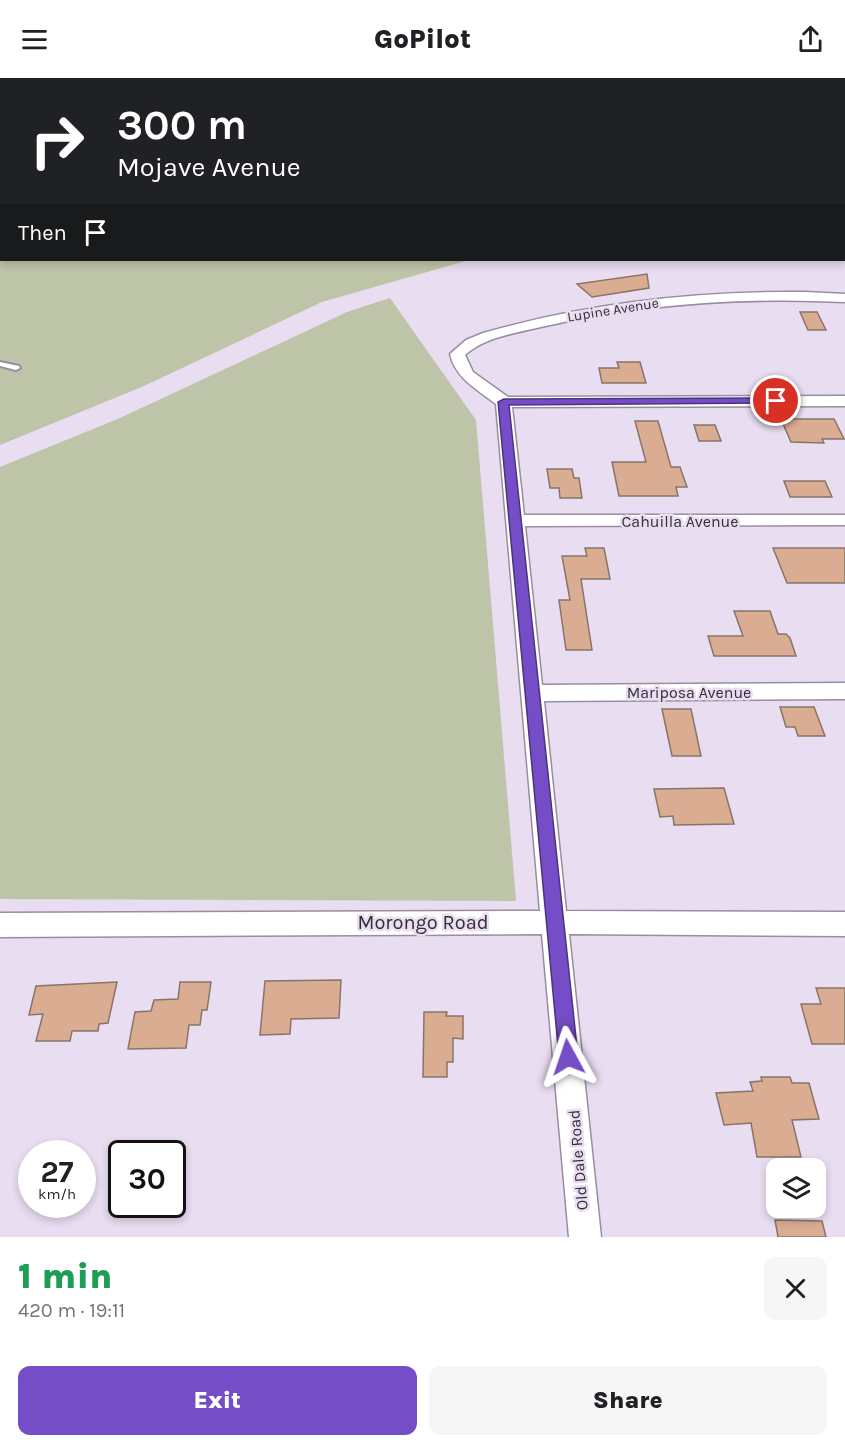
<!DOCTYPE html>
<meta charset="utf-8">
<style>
:root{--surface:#fff;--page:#f6f6f6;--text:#202124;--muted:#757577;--accent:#754ec7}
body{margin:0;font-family:Karla,sans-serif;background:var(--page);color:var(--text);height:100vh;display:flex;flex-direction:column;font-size:22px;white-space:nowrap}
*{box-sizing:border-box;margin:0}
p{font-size:20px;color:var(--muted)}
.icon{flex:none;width:33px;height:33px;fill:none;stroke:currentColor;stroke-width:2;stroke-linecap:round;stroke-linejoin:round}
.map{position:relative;height:1159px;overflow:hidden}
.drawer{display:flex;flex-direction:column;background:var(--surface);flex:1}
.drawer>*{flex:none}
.banner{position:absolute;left:0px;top:0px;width:846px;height:183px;box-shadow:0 3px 9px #0003;background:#202124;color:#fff;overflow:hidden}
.tools{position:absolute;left:766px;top:1080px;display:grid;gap:12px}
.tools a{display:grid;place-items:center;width:60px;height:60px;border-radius:12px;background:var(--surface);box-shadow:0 3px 9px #0003;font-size:30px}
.speed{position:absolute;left:18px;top:1062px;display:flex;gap:12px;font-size:30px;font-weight:700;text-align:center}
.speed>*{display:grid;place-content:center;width:78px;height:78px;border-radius:50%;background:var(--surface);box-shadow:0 3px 9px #0003;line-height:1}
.speed small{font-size:15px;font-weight:400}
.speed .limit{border:3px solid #111;border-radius:9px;background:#fff;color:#111}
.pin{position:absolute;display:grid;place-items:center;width:51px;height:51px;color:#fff;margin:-26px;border:3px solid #fff;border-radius:50%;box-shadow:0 2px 6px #0007}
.me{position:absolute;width:66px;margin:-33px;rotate:355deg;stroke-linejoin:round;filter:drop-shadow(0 0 4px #0008)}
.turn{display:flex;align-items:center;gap:21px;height:126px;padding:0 18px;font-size:27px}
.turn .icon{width:78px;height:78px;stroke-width:2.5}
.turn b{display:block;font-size:42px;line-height:51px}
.then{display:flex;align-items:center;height:57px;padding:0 18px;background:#0003;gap:12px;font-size:22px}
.round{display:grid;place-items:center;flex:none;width:63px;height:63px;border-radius:12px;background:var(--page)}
.head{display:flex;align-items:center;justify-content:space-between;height:102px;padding:0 18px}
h1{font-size:36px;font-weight:800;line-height:45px;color:#1e9e55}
.primary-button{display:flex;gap:12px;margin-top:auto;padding:12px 18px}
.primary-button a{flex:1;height:69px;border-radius:12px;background:var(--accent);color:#fff;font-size:24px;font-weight:800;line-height:69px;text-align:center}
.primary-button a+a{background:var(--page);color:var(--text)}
header{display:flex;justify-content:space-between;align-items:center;height:78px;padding:0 18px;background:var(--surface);font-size:27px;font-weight:800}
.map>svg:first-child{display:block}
.green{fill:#bec4a7}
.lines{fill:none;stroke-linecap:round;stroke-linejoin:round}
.canal{fill:#91bbdb;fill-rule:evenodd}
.building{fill:#daad92;stroke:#887469;stroke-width:1.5}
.lane-casing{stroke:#988ea0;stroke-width:4}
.street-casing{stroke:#988ea0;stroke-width:3}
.path{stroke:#88818e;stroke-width:1.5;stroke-dasharray:1.5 1.5;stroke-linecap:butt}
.lane{fill:#fff;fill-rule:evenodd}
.street{fill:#fff;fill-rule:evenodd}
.route{fill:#754ec7;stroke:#4c3381;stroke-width:1.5}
.labels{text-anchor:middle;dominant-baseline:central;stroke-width:5;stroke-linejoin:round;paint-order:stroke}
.far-street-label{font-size:14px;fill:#332f36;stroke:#e8ddf1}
.street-label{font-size:16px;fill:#332f36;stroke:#e8ddf1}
.near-street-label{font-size:20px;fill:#332f36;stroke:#e8ddf1}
</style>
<header><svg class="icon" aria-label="menu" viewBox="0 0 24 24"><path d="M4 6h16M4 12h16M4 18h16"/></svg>GoPilot<svg class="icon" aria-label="share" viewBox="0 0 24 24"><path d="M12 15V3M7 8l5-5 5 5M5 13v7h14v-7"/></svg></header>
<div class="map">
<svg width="845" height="1159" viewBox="0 0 845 1159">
<rect width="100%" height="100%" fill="#e8ddf1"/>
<path class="green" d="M275 0H778L779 1 291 2Z
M0 118 2 182H469L322 224 144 308 0 367Z
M390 220 476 342 516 823 0 821V389L120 340 347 234Z"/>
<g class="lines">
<path class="canal" d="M197 0H221L222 2H198Z
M844 74H845V80H844Z"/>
</g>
<path class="building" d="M647 196 649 210 592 219 577 206Z
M800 234H817L826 252H808Z
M617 284H640L646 305H602L599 290H619Z
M781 341H834L844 361H822L824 365 791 364Z
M635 343H658L671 389H680L687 409H676L678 418H619L612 384H646Z
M694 347H715L721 363H699Z
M547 391H572L574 400H579L582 420H560L559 410H550Z
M784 403H825L832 419H790Z
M585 470H604L610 501H581L592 572H566L559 522H570L562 478H587Z
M773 470H845V505H787Z
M734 533H770L778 556H786L790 560 796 578H714L708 558H743Z
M780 629H814L825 658H798L795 649H786Z
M662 631H691L701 678H672Z
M724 710 734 746 674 747 673 738 660 739 654 711Z
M341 902 339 940 291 941 290 956 260 957 265 903Z
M117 904 108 945 99 946 98 953H72L70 963H36L43 936 29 937 36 908Z
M180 904H211L207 932H202L200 947H189L186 970 128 971 135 934 151 933 154 922 178 921Z
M816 910H845V966H812L801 926H821Z
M424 934H447L446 938H463V961L453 960V984H447V999H423Z
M761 999H790L792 1005H809L819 1041 792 1042 801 1079H757L751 1045 724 1047 716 1015 753 1013 750 1004 762 1003Z
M775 1142 822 1143 826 1159H778Z"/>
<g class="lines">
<defs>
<path id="lane" d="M788 0H792L793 2H788Z
M844 52H845V56H844Z
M0 284 19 288 20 290 16 292 0 288Z"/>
<path id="street" d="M805 214 845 216V224C742 219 641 226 541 249 516 255 485 259 465 277L473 294 508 319 845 318V328L512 329 524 437H845V447L525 448 542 607 845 605V621L544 623 566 833 845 834V858L569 856 601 1159H569L542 856 0 859V835L540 833 496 326C478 312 455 300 450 276L466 262 483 255C588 225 696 213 805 214Z"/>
</defs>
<use href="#lane" class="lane-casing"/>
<use href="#street" class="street-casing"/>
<path class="path" d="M77 2 79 0"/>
<use href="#lane" class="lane"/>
<use href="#street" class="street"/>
</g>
<path class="route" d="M776 320 781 323 780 325 509 327 578 979 575 985 568 988 561 985 559 979 498 324 504 321Z"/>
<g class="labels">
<g class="far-street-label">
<text transform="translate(613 232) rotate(-9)">Lupine Avenue</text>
</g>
<g class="street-label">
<text x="680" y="443">Cahuilla Avenue</text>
<text x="689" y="614">Mariposa Avenue</text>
<text transform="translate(578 1082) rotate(-95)">Old Dale Road</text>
</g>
<g class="near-street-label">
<text x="423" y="844">Morongo Road</text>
</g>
</g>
</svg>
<div class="tools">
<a><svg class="icon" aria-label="layers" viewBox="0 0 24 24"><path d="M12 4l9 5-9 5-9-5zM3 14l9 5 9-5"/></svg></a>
</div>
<div class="speed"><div>27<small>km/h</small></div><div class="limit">30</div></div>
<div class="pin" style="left:776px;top:323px;background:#d93025"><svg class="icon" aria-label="arrive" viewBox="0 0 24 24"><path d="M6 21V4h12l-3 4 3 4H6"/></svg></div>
<svg class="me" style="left:568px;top:979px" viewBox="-20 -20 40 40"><path d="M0-17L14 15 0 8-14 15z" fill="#754ec7" stroke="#fff" stroke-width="4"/></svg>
<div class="banner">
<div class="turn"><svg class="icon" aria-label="right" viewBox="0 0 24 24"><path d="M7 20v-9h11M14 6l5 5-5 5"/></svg><div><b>300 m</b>Mojave Avenue</div></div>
<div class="then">Then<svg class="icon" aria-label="arrive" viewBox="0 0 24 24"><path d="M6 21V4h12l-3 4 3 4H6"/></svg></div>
</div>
</div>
<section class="drawer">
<div class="head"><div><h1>1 min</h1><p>420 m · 19:11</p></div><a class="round"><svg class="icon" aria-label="close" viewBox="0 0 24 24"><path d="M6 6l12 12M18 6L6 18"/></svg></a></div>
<div class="primary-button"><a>Exit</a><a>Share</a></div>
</section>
